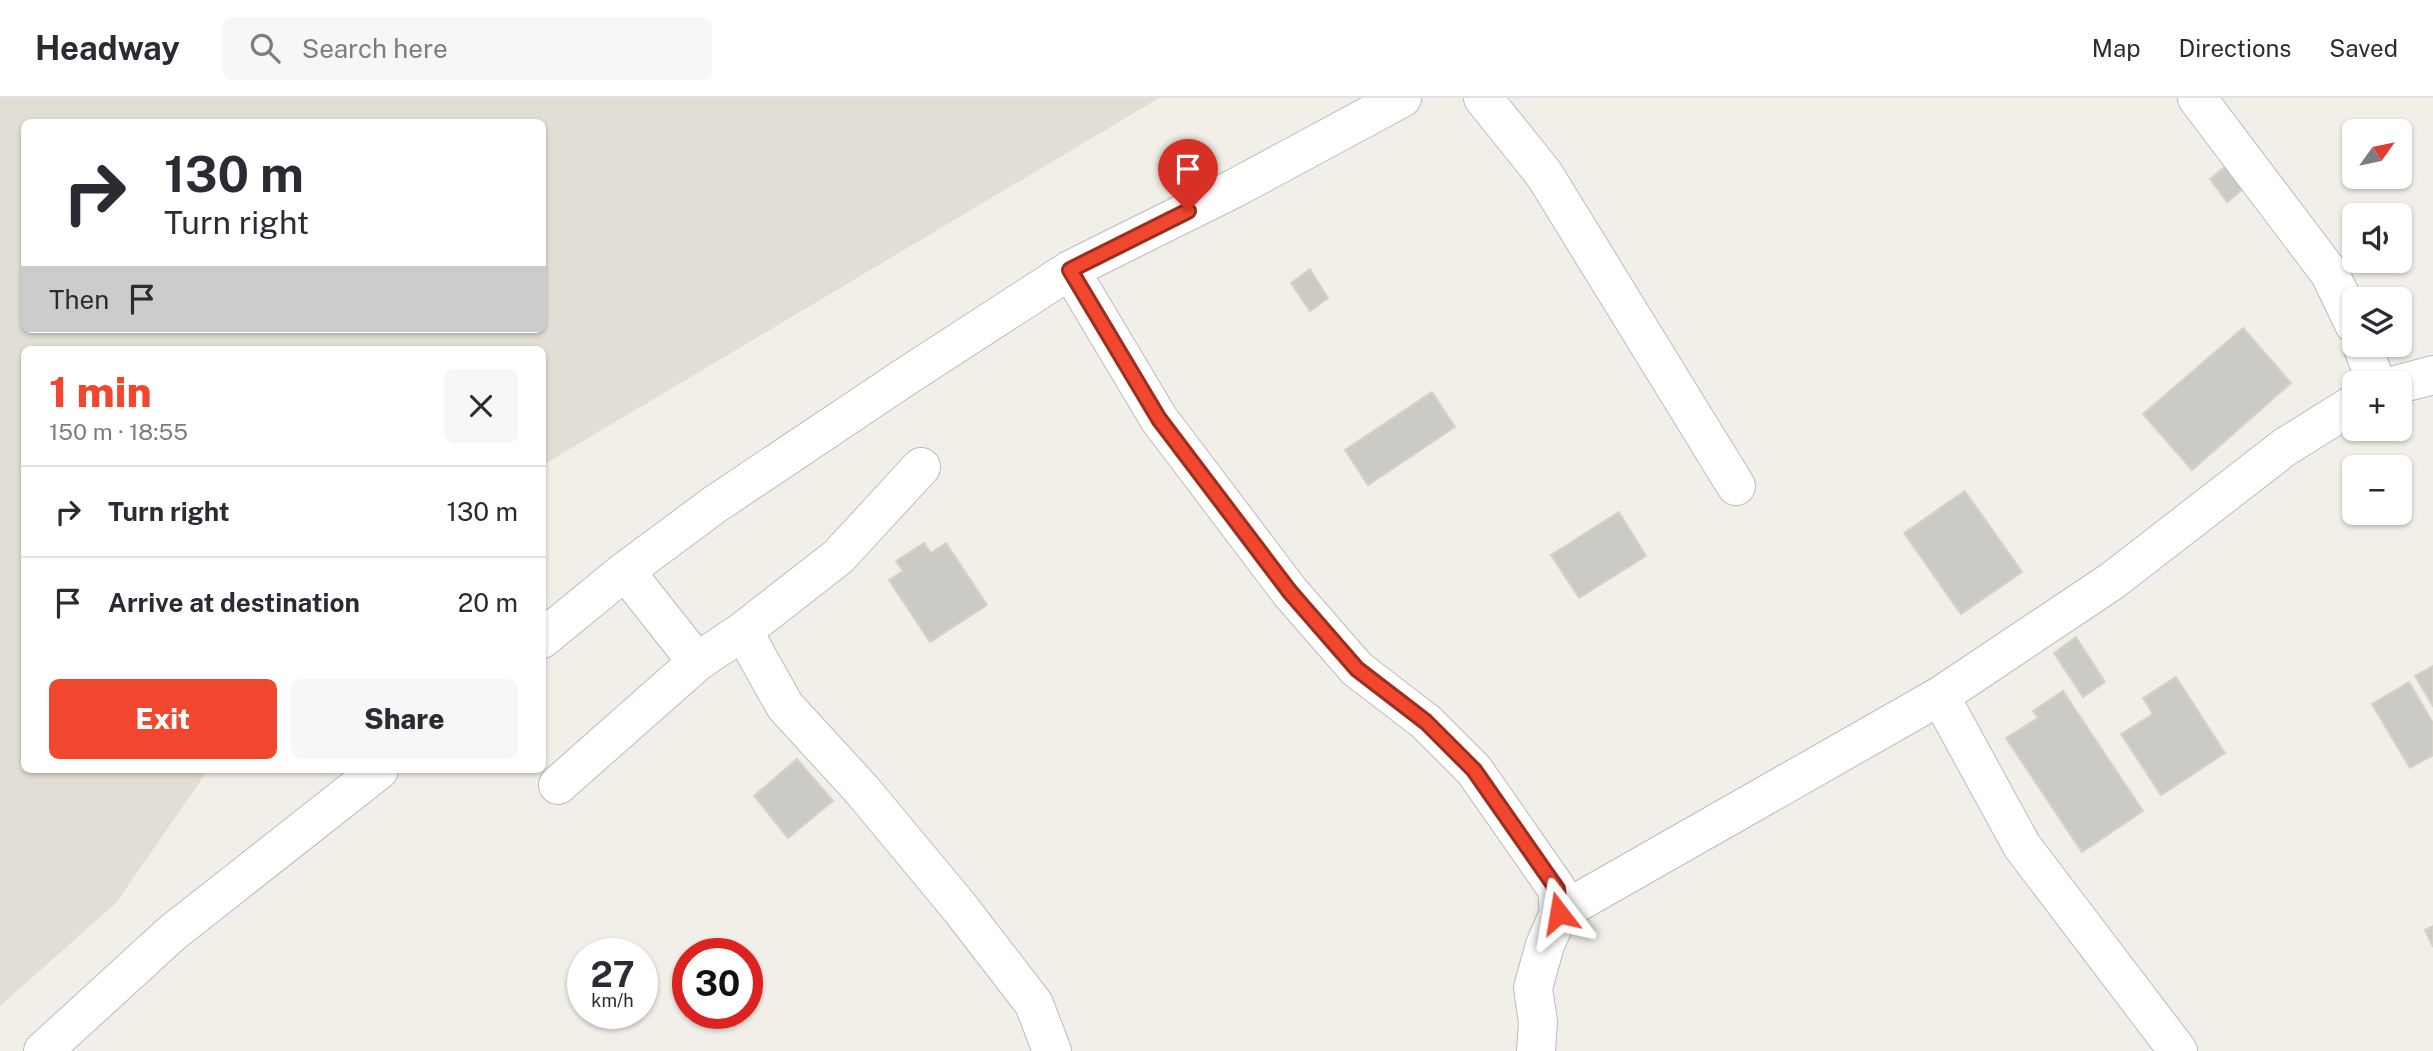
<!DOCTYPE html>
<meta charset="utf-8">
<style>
:root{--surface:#fff;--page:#f7f7f7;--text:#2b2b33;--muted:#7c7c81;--line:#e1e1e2;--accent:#f0472e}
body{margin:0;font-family:"Public Sans",sans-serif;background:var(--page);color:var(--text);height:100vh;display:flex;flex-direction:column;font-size:26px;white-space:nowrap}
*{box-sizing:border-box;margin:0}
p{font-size:23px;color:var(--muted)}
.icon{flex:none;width:38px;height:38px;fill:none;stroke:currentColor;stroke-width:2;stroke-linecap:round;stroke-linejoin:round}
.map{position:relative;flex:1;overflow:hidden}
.panel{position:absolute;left:21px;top:248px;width:525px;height:427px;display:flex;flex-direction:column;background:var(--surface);border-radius:10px;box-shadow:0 2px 5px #0004}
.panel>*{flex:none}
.top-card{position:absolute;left:21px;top:21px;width:525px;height:214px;border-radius:10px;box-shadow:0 2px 5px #0004;background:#fff;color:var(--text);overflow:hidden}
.needle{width:46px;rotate:57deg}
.tools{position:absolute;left:2342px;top:21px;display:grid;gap:14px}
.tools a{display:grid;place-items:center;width:70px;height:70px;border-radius:10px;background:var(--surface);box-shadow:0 2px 5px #0004;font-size:35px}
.speed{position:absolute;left:567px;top:840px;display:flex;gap:14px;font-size:35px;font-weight:700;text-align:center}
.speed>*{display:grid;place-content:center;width:91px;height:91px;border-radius:50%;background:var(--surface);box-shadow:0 2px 5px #0004;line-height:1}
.speed small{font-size:18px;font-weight:400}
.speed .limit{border:10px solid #d22;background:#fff;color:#111}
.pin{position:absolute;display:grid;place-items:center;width:60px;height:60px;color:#fff;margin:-72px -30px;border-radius:50% 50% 50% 0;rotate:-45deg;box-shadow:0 0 7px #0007}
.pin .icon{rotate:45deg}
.me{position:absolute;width:77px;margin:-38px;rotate:346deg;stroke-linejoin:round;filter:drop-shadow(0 0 5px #0008)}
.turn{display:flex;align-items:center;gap:24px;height:147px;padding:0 28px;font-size:32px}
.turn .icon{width:91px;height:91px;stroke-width:2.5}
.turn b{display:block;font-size:49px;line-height:60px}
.then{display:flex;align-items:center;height:66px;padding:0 28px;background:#0003;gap:14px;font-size:26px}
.round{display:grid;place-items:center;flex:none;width:74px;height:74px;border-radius:10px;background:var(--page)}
.headline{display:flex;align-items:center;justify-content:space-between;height:119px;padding:0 28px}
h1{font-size:42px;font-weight:800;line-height:52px;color:var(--accent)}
.cta{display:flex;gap:14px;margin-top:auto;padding:14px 28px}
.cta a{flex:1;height:80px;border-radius:10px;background:var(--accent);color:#fff;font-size:28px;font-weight:800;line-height:80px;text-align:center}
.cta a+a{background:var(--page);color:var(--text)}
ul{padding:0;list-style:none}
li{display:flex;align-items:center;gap:21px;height:91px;padding:0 28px;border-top:2px solid var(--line)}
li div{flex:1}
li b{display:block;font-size:26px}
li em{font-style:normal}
header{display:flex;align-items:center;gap:42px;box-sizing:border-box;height:98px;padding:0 35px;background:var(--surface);border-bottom:2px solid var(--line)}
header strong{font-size:33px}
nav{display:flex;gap:38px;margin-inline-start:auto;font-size:24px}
.search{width:490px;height:63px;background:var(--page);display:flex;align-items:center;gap:18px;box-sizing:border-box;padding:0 24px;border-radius:10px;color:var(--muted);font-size:26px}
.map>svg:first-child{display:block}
.education{fill:#e1ded5;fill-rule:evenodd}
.building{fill:#cccac4;stroke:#d6d2c5;stroke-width:2}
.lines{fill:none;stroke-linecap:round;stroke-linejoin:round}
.minor-casing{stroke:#b9bcc1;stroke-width:40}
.minor{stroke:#fff;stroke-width:38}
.route-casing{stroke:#9c2e1e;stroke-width:18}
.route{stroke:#f0472e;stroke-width:12}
</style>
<header>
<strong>Headway</strong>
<div class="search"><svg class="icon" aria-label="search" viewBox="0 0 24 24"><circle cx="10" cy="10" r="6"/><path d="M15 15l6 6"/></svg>Search here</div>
<nav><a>Map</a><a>Directions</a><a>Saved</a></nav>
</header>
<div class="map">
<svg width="2433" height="953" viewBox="0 0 2433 953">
<rect width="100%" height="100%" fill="#f1efe7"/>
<path class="education" d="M0 0H1159L543 367 542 252H24V672H208L116 805 0 908ZM24 24H542V231H24Z"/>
<path class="building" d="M2226 68 2243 91 2227 104 2210 81Z
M1310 171 1328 200 1310 213 1291 185Z
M2243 230 2291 285 2192 372 2143 316Z
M1432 294 1455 329 1368 387 1345 352Z
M1965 393 2022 474 1961 516 1904 435Z
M1619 414 1646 458 1579 500 1551 457Z
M924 445 931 455 946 445 987 507 930 544 889 482 903 473 896 463Z
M2076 539 2105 584 2083 599 2054 555Z
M2433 568V608L2415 578Z
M2176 579 2225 655 2161 697 2121 636 2153 616 2143 600Z
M2409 584 2433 625V657L2410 670 2372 606Z
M2063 593 2143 713 2082 754 2006 640 2038 620 2033 613Z
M797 661 833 703 788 740 754 698Z
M2433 828V849L2425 832Z"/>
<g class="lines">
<defs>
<path id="minor" d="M1483 0 1544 76 1736 388
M2197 0 2330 176 2354 226
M1070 172 1159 321 1290 494 1357 571 1426 624 1474 672 1557 791 1559 815 1545 847 1533 890 1538 924 1536 953
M2362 247 2376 285
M2399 286 2433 277
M625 473 697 564
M743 533 785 608 862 692 960 810 1034 906 1052 953
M542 541 625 473 714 407 905 279 1070 172 1235 90 1402 0
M1940 598 2022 748 2178 953
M558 687 697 564 743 533 838 459 921 369
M1559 815 1940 598 2112 483 2285 349 2354 306
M43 953 172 835 379 672"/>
</defs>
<use href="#minor" class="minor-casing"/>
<use href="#minor" class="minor"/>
</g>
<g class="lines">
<defs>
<path id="route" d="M1188 113 1070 172 1159 321 1290 494 1357 571 1426 624 1474 672 1557 791 1559 815"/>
</defs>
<use href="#route" class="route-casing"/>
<use href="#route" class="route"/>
</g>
</svg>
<div class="tools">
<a><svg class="needle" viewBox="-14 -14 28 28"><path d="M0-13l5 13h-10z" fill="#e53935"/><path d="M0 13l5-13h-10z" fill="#7c7c81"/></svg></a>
<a><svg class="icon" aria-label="sound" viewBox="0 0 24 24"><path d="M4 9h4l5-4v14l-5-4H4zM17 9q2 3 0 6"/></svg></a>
<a><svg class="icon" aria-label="layers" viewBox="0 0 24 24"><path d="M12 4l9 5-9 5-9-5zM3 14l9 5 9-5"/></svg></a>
<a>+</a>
<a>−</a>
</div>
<div class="speed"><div>27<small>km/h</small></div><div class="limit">30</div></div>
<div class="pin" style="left:1188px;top:113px;background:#d93025"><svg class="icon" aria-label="arrive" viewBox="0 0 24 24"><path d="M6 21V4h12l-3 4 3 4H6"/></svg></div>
<svg class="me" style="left:1559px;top:815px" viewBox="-20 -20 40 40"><path d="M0-17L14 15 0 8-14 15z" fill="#f0472e" stroke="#fff" stroke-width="4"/></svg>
<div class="top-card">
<div class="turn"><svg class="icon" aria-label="right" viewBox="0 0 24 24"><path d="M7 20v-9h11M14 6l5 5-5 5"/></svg><div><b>130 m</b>Turn right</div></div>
<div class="then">Then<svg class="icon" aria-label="arrive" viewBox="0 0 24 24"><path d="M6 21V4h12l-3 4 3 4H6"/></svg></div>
</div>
<section class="panel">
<div class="headline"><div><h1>1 min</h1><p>150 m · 18:55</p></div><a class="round"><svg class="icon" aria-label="close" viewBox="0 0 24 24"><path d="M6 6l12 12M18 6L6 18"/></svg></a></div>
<ul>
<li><svg class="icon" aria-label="right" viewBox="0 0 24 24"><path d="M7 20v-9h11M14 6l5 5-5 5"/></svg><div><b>Turn right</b></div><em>130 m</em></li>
<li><svg class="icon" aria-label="arrive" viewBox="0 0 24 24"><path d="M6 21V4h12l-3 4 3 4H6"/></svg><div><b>Arrive at destination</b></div><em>20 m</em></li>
</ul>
<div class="cta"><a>Exit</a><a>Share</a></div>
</section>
</div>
